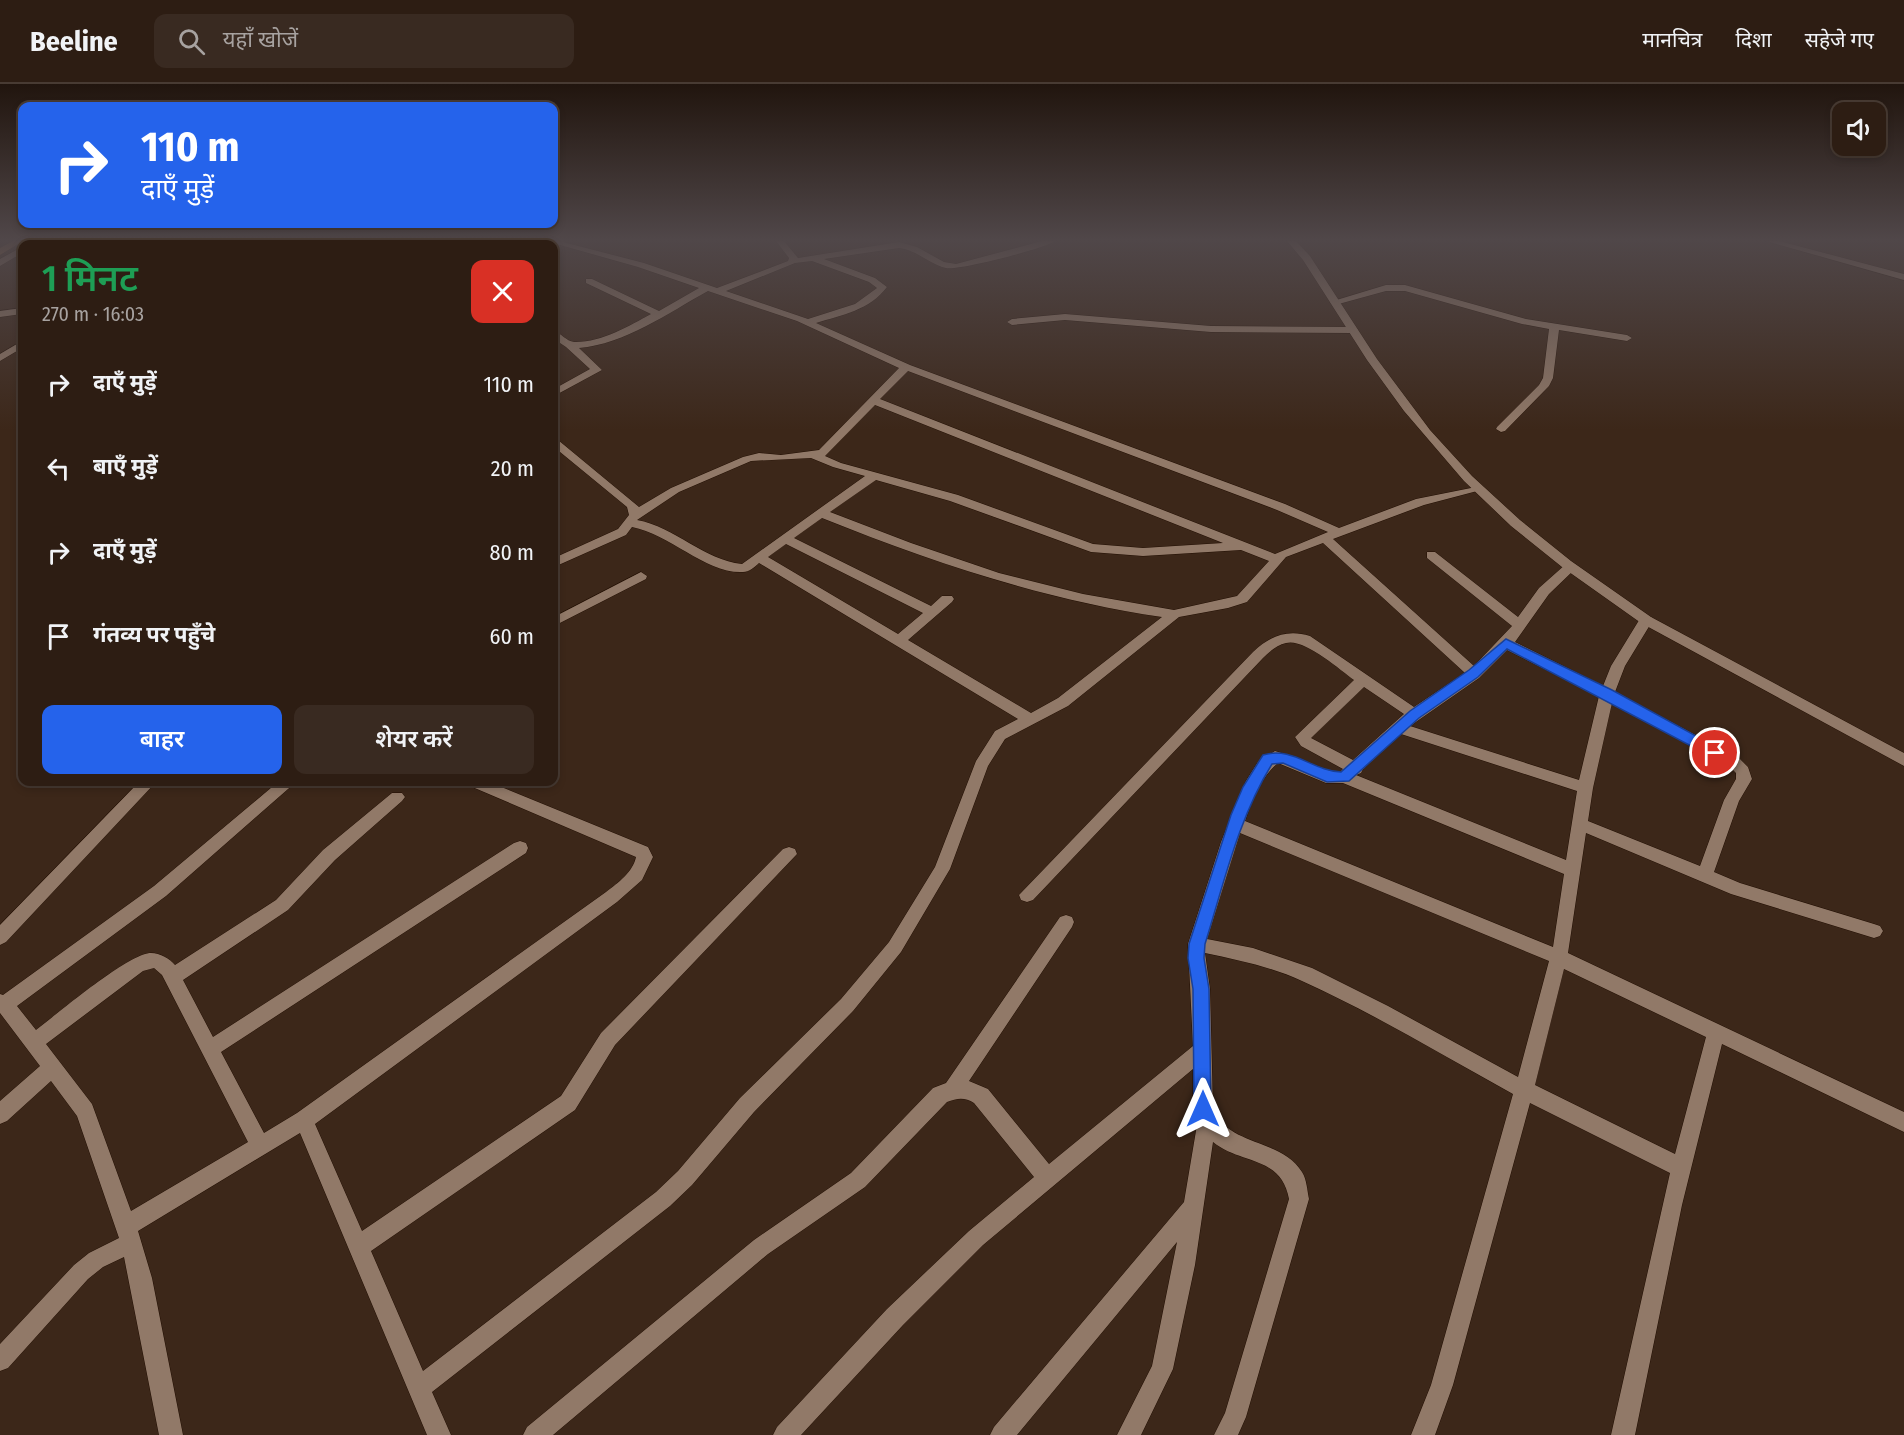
<!DOCTYPE html>
<html lang="hi">
<meta charset="utf-8">
<style>
:root{--surface:#2d1d13;--page:#392a21;--text:#f1f3f6;--muted:#a7a2a0;--line:#483b33;--accent:#2563eb}
body{margin:0;font-family:"Fira Sans Condensed","Noto Sans Devanagari",sans-serif;background:var(--page);color:var(--text);height:100vh;display:flex;flex-direction:column;font-size:22px;white-space:nowrap}
*{box-sizing:border-box;margin:0}
p{font-size:20px;color:var(--muted)}
.icon{flex:none;width:33px;height:33px;fill:none;stroke:currentColor;stroke-width:2;stroke-linecap:round;stroke-linejoin:round}
.map{position:relative;flex:1;overflow:hidden}
.drawer{position:absolute;left:18px;top:156px;width:540px;height:546px;display:flex;flex-direction:column;background:var(--surface);border-radius:12px;box-shadow:0 3px 9px #0003,0 0 0 2px var(--line)}
.drawer>*{flex:none}
.banner{position:absolute;left:18px;top:18px;width:540px;height:126px;border-radius:12px;box-shadow:0 3px 9px #0003,0 0 0 2px var(--line);background:#2563eb;color:#fff;overflow:hidden}
.controls{position:absolute;left:1832px;top:18px;display:grid;gap:12px}
.controls a{display:grid;place-items:center;width:54px;height:54px;border-radius:12px;background:var(--surface);box-shadow:0 3px 9px #0003,0 0 0 2px var(--line);font-size:30px}
.pin{position:absolute;display:grid;place-items:center;width:51px;height:51px;color:#fff;margin:-26px;border:3px solid #fff;border-radius:50%;box-shadow:0 2px 6px #0007}
.me{position:absolute;width:66px;margin:-33px;rotate:0deg;stroke-linejoin:round;filter:drop-shadow(0 0 4px #0008)}
.turn{display:flex;align-items:center;gap:21px;height:126px;padding:0 24px;font-size:27px}
.turn .icon{width:78px;height:78px;stroke-width:2.5}
.turn b{display:block;font-size:42px;line-height:51px}
.round{display:grid;place-items:center;flex:none;width:63px;height:63px;border-radius:12px;background:var(--page)}
.summary{display:flex;align-items:center;justify-content:space-between;height:102px;padding:0 24px}
h1{font-size:36px;font-weight:600;line-height:45px;color:#1e9e55}
.primary-button{display:flex;gap:12px;margin-top:auto;padding:12px 24px}
.primary-button a{flex:1;height:69px;border-radius:12px;background:var(--accent);color:#fff;font-size:24px;font-weight:600;line-height:69px;text-align:center}
.primary-button a+a{background:var(--page);color:var(--text)}
ul{padding:0;list-style:none}
li{display:flex;align-items:center;gap:18px;height:84px;padding:0 24px}
li div{flex:1}
li b{display:block;font-size:22px}
li em{font-style:normal}
header{display:flex;align-items:center;gap:36px;box-sizing:border-box;height:84px;padding:0 30px;background:var(--surface);border-bottom:2px solid var(--line)}
header strong{font-size:28px}
nav{display:flex;gap:33px;margin-inline-start:auto;font-size:21px}
.search{width:420px;height:54px;background:var(--page);display:flex;align-items:center;gap:15px;box-sizing:border-box;padding:0 21px;border-radius:12px;color:var(--muted);font-size:22px}
.map>svg:first-child{display:block}
.lines{fill:none;stroke-linecap:round;stroke-linejoin:round}
.minor-casing{stroke:#220f03;stroke-width:1}
.secondary-casing{stroke:#220f03;stroke-width:1}
.primary-casing{stroke:#220f03;stroke-width:1}
.minor{fill:#917968;fill-rule:evenodd}
.secondary{fill:#917968;fill-rule:evenodd}
.primary{fill:#b57847;fill-rule:evenodd}
.route{fill:#2563eb;stroke:#184099;stroke-width:1.5}
</style>
<header>
<strong>Beeline</strong>
<div class="search"><svg class="icon" aria-label="search" viewBox="0 0 24 24"><circle cx="10" cy="10" r="6"/><path d="M15 15l6 6"/></svg>यहाँ खोजें</div>
<nav><a>मानचित्र</a><a>दिशा</a><a>सहेजे गए</a></nav>
</header>
<div class="map">
<svg width="1904" height="1351" viewBox="0 0 1904 1351">
<rect width="100%" height="100%" fill="#3c2719"/>
<g class="lines">
<defs>
<path id="minor" d="M32 157H43L38 160H28Z
M180 157H189L192 160H183Z
M346 157H364L355 160H338Z
M424 157H432L434 160H426Z
M546 157H559L644 179 717 204 788 177 789 174 776 157H784L798 174 899 158 917 163 944 178 956 180 1042 157H1055C1047 164 958 187 946 184 929 180 917 166 899 164L824 175 875 194 887 203C870 226 842 231 816 239L910 281 1285 420 1339 444 1416 415 1481 402V406L1424 421 1333 455 1474 582 1512 542 1427 474V468H1435L1518 533 1539 504 1566 480H1574V486L1549 510 1515 558 1603 602 1611 582 1641 533H1651L1653 536 1625 582 1615 608 1740 675 1748 683 1752 695 1739 717 1714 788 1740 799 1874 840 1880 842 1883 847 1880 852 1874 854 1731 810 1586 749 1568 869 1904 1028V1048L1722 960 1682 1121 1635 1351H1611L1670 1089 1530 1019 1453 1301 1435 1351H1411L1431 1301 1513 1010C1444 972 1375 930 1302 897 1272 883 1238 876 1205 869L1210 905 1213 1025C1229 1063 1281 1054 1302 1088 1307 1096 1307 1106 1309 1115L1246 1333 1238 1351H1214L1225 1329 1289 1115C1281 1071 1241 1081 1213 1058L1195 1181 1173 1285 1141 1351H1117L1152 1282 1177 1158 1017 1351H990L994 1343 1184 1118 1198 1035 1193 1025V985L983 1161 903 1241 801 1351H773L777 1343 887 1225 969 1147 1034 1093 974 1019C965 1013 957 1014 947 1018L865 1103 768 1170 553 1351H523L527 1343 754 1156 851 1089 933 1004 946 999 1060 833 1066 831 1072 833 1074 838 1072 843 969 997 988 1005 1049 1080 1193 962 1188 860 1221 758 1246 697 1258 678 1275 667 1297 674 1326 687 1340 688 1343 685 1301 662 1295 653 1354 596C1339 585 1304 554 1286 559 1277 561 1269 568 1263 574L1033 816 1027 818 1021 816 1019 811 1253 568C1270 552 1287 545 1310 552L1414 623 1465 589 1323 459 1286 473 1247 518 1228 524 1179 533 1068 622 1005 655 988 682 950 785 901 868 853 927 754 1028 692 1101 670 1122 432 1308 451 1351H427L300 1049 138 1147 152 1194 183 1351H159L124 1173 103 1183 88 1195 8 1284 0 1287V1260L74 1181 89 1169 119 1154 77 1032 51 997 7 1037 0 1040V1017L40 982 0 929V910L3 911 154 802 278 698H296L166 812 17 922 36 946C57 930 129 869 151 869 160 869 170 875 175 881L276 816 323 766 392 709H402L405 713 402 717 335 776 288 826 183 896 213 953 514 759 520 757 526 759 528 764 526 769 221 968 264 1049 297 1029 606 808C618 799 633 788 636 773L470 702 468 698H489L648 763 653 773 642 796 617 818 315 1040 362 1147 561 1012 601 949 783 765 789 763 795 765 797 770 615 961 575 1026 371 1167 423 1287 656 1108 678 1087 740 1014 841 915 889 858 935 783 976 677 995 647 1018 635 759 479C755 483 749 488 743 488 706 490 670 450 632 443L626 451 554 483V474L618 445 629 431 627 423 554 363V355L558 356 639 423 671 404 743 373 759 369 781 371 819 366 899 284 797 237 708 207C668 229 625 260 579 264L602 286 554 312V305L590 285 566 263 554 255V247C561 249 566 257 574 258 600 259 629 242 651 230L586 199V195H592L659 227 699 204 638 183ZM812 177 869 198 877 204 855 220 808 235 726 207 795 179ZM908 287 1277 426 1328 448 1275 470 880 315ZM875 321 1223 459 1143 464 1093 460 958 411 841 379 825 372ZM811 374 833 383 865 392 742 480C704 476 675 443 637 436L679 408 751 377ZM876 396 950 417 1091 468 1143 472 1241 466 1269 477 1237 512 1174 526 1083 510 999 489 911 459 830 428ZM822 434C932 478 1044 516 1162 533L1058 614 1031 629 908 556 952 518 954 515 952 512H942L931 522 794 454ZM786 460 923 529 898 550 768 473ZM1507 566 1599 612 1579 696 1410 642 1479 594ZM1364 603 1404 630 1353 676 1311 654ZM1612 619 1730 683 1736 689V695L1724 716 1700 782 1588 737 1593 704ZM1401 650 1577 707 1566 776 1356 691 1361 689 1363 685ZM1278 679 1326 699H1343L1564 790 1553 863 1245 737C1252 716 1260 694 1278 679ZM1240 749 1549 877 1518 993 1388 922 1312 884 1253 864 1207 855ZM154 884 162 891 248 1058 131 1127 92 1020 46 960 143 887ZM1564 885 1706 953 1675 1070 1535 1001Z
M1766 157H1779L1904 190V196Z
M22 163V169L0 182V175Z
M1386 201H1405L1526 235 1627 251 1632 254 1627 257 1559 246 1553 294 1549 302 1505 347 1501 348 1496 345 1497 343 1539 301 1543 294 1549 245 1522 240 1405 207H1386L1335 221 1330 218Z
M22 224V230L0 233V227Z
M1065 230 1211 242 1353 243 1358 246 1353 249 1211 248 1065 236 1012 241 1007 238 1012 235Z
M22 257V264L0 277V270Z
M641 488 647 492 646 495 554 542V533Z
M139 698H156L6 858 0 861V841Z"/>
<path id="secondary" d="M1287 157H1296L1310 172 1377 275 1430 346 1472 392 1520 436 1571 477 1651 533 1904 669V682L1641 539 1562 483 1511 442 1464 397 1404 327 1367 276 1303 176Z"/>
<path id="primary" d="M13 157H23L0 171V164Z"/>
</defs>
<use href="#minor" class="minor-casing"/>
<use href="#secondary" class="secondary-casing"/>
<use href="#primary" class="primary-casing"/>
<use href="#minor" class="minor"/>
<use href="#secondary" class="secondary"/>
<use href="#primary" class="primary"/>
</g>
<linearGradient id="sky" x2="0" y2="1"><stop stop-color="#21150e"/><stop offset="0.45" stop-color="#504749"/><stop offset="1" stop-color="#504749" stop-opacity="0"/></linearGradient>
<rect width="1904" height="346" fill="url(#sky)"/>
<path class="route" d="M1506 555 1612 606 1720 665 1722 669 1720 672H1710L1507 565 1478 593 1419 634 1349 697 1327 698 1283 679 1272 680C1238 735 1224 799 1205 860L1204 874 1209 905 1211 1025 1209 1031 1203 1034 1197 1031 1194 1025 1193 905 1188 874 1189 860 1231 731 1243 703 1263 671C1292 662 1313 687 1341 688L1410 627 1469 586Z"/>
</svg>
<div class="controls">
<a><svg class="icon" aria-label="sound" viewBox="0 0 24 24"><path d="M4 9h4l5-4v14l-5-4H4zM17 9q2 3 0 6"/></svg></a>
</div>
<div class="pin" style="left:1715px;top:669px;background:#d93025"><svg class="icon" aria-label="arrive" viewBox="0 0 24 24"><path d="M6 21V4h12l-3 4 3 4H6"/></svg></div>
<svg class="me" style="left:1203px;top:1025px" viewBox="-20 -20 40 40"><path d="M0-17L14 15 0 8-14 15z" fill="#2563eb" stroke="#fff" stroke-width="4"/></svg>
<div class="banner">
<div class="turn"><svg class="icon" aria-label="right" viewBox="0 0 24 24"><path d="M7 20v-9h11M14 6l5 5-5 5"/></svg><div><b>110 m</b>दाएँ मुड़ें</div></div>
</div>
<section class="drawer">
<div class="summary"><div><h1>1 मिनट</h1><p>270 m · 16:03</p></div><a class="round" style="background:#d93025;color:#fff"><svg class="icon" aria-label="close" viewBox="0 0 24 24"><path d="M6 6l12 12M18 6L6 18"/></svg></a></div>
<ul>
<li><svg class="icon" aria-label="right" viewBox="0 0 24 24"><path d="M7 20v-9h11M14 6l5 5-5 5"/></svg><div><b>दाएँ मुड़ें</b></div><em>110 m</em></li>
<li><svg class="icon" aria-label="left" viewBox="0 0 24 24"><path d="M17 20v-9H6M10 6l-5 5 5 5"/></svg><div><b>बाएँ मुड़ें</b></div><em>20 m</em></li>
<li><svg class="icon" aria-label="right" viewBox="0 0 24 24"><path d="M7 20v-9h11M14 6l5 5-5 5"/></svg><div><b>दाएँ मुड़ें</b></div><em>80 m</em></li>
<li><svg class="icon" aria-label="arrive" viewBox="0 0 24 24"><path d="M6 21V4h12l-3 4 3 4H6"/></svg><div><b>गंतव्य पर पहुँचे</b></div><em>60 m</em></li>
</ul>
<div class="primary-button"><a>बाहर</a><a>शेयर करें</a></div>
</section>
</div>
